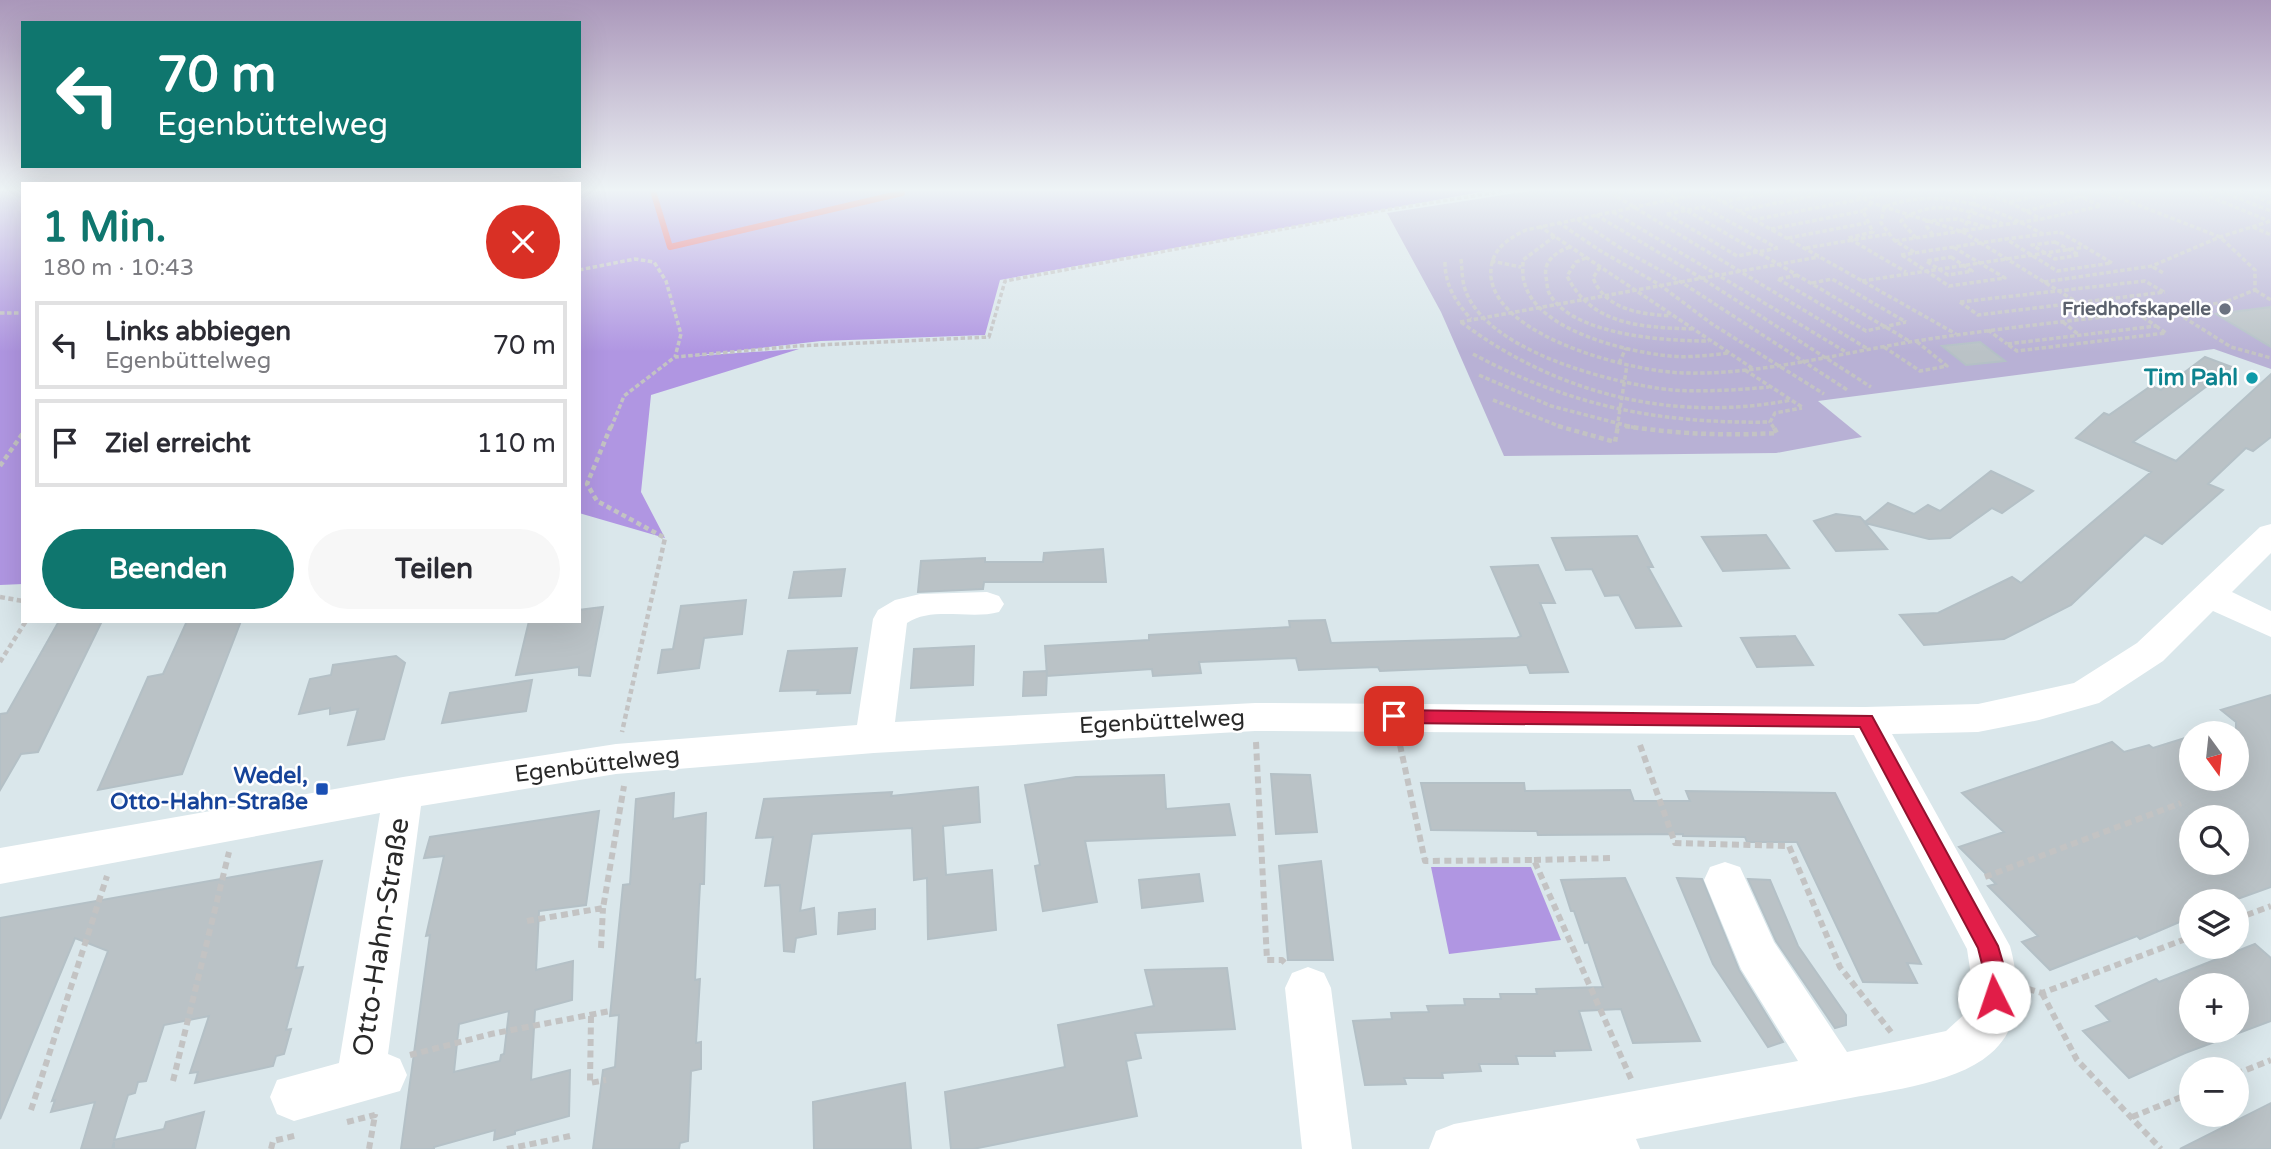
<!DOCTYPE html>
<html lang="de">
<meta charset="utf-8">
<style>
:root{--surface:#fff;--page:#f7f7f7;--text:#2b2b33;--muted:#7c7c81;--line:#e1e1e2;--accent:#0f766e}
body{margin:0;font-family:"Varela Round",sans-serif;background:var(--page);color:var(--text);height:100vh;display:flex;flex-direction:column;font-size:26px;white-space:nowrap}
*{box-sizing:border-box;margin:0}
p{font-size:23px;color:var(--muted)}
.icon{flex:none;width:38px;height:38px;fill:none;stroke:currentColor;stroke-width:2;stroke-linecap:round;stroke-linejoin:round}
.map{position:relative;flex:1;overflow:hidden}
.sheet{position:absolute;left:21px;top:182px;width:560px;height:441px;display:flex;flex-direction:column;background:var(--surface);border-radius:0px;box-shadow:0 7px 28px #0002}
.sheet>*{flex:none}
.guide{position:absolute;left:21px;top:21px;width:560px;height:147px;border-radius:0px;box-shadow:0 7px 28px #0002;background:#0f766e;color:#fff;overflow:hidden}
.needle{width:46px;rotate:165deg}
.tools{position:absolute;left:2179px;top:721px;display:grid;gap:14px}
.tools a{display:grid;place-items:center;width:70px;height:70px;border-radius:50%;background:var(--surface);box-shadow:0 7px 28px #0002;font-size:35px}
.pin{position:absolute;display:grid;place-items:center;width:60px;height:60px;color:#fff;margin:-30px;border-radius:14px;box-shadow:0 4px 10px #0006}
.me{position:absolute;width:77px;margin:-38px;rotate:356deg;stroke-linejoin:round;filter:drop-shadow(0 0 5px #0008)}
.turn{display:flex;align-items:center;gap:24px;height:147px;padding:0 21px;font-size:32px}
.turn .icon{width:91px;height:91px;stroke-width:2.5}
.turn b{display:block;font-size:49px;line-height:60px}
.round{display:grid;place-items:center;flex:none;width:74px;height:74px;border-radius:37px;background:var(--page)}
.summary{display:flex;align-items:center;justify-content:space-between;height:119px;padding:0 21px}
h1{font-size:42px;font-weight:700;line-height:52px;color:var(--accent)}
.cta{display:flex;gap:14px;margin-top:auto;padding:14px 21px}
.cta a{flex:1;height:80px;border-radius:42px;background:var(--accent);color:#fff;font-size:28px;font-weight:700;line-height:80px;text-align:center}
.cta a+a{background:var(--page);color:var(--text)}
ul{padding:0;list-style:none}
li{display:flex;align-items:center;gap:21px;height:88px;margin:0 14px 10px;padding:0 7px;border:4px solid var(--line);border-radius:0px}
li div{flex:1}
li b{display:block;font-size:26px}
li em{font-style:normal}
.map>svg:first-child{display:block}
.green{fill:#b096e2}
.cemetery{fill:#b8b1d5}
.lines{fill:none;stroke-linecap:round;stroke-linejoin:round}
.stream{stroke:#ee6c74;stroke-width:6}
.building{fill:#bac2c6;stroke:#b4c0c6;stroke-width:2;fill-rule:evenodd}
.path-far2{stroke:#c3c3c3;stroke-width:3.5;stroke-dasharray:4.5 2.5;stroke-linecap:butt}
.path-far1{stroke:#c3c3c3;stroke-width:4.5;stroke-dasharray:5 3.5;stroke-linecap:butt}
.path{stroke:#c3c3c3;stroke-width:6;stroke-dasharray:7 4.5;stroke-linecap:butt}
.minor{fill:#fff;fill-rule:evenodd}
.route{fill:#e11d48;stroke:#92132f;stroke-width:2}
.worship-dot{fill:#6b7280;stroke:#fff;stroke-width:2.5}
.culture-dot{fill:#0f9aa8;stroke:#fff;stroke-width:2.5}
.transit-dot{fill:#1a4fb4;stroke:#fff;stroke-width:2.5}
.labels{text-anchor:middle;dominant-baseline:central;stroke-width:5;stroke-linejoin:round;paint-order:stroke}
.far-worship-label{font-size:19px;font-weight:bold;fill:#5b616d;stroke:#fff;text-anchor:end}
.culture-label{font-size:23px;font-weight:bold;fill:#0d838f;stroke:#fff;text-anchor:end}
.street-label{font-size:23px;fill:#292929;stroke:#fff}
.transit-label{font-size:23px;font-weight:bold;fill:#164399;stroke:#fff;text-anchor:end}
.near-street-label{font-size:28px;fill:#292929;stroke:#fff}
</style>
<div class="map">
<svg width="2271" height="1149" viewBox="0 0 2271 1149">
<rect width="100%" height="100%" fill="#dae7eb"/>
<path class="green" d="M0 191H23V584L0 585Z
M579 191H1486L1000 280 985 335 821 341 692 356 799 349 651 395 641 492 665 538 579 513Z
M1431 867H1531L1561 940 1449 954Z"/>
<path class="cemetery" d="M1530 191H2271V369L2214 349 1818 401 1862 437 1776 453 1504 456 1441 312 1387 213Z"/>
<g class="lines">
<path class="stream" d="M653 191 670 247 902 193"/>
</g>
<path class="building" d="M2271 307V347L2216 314Z
M1980 342 2005 361 1966 365 1942 346Z
M2205 357 2232 367 2133 442 2176 461 2271 374V437L2253 451 2246 448 2208 484 2223 490 2162 544 2145 535 2071 605 2004 639 1924 645 1900 615 1938 613 2012 577 2021 583 2151 472 2076 438 2104 413 2109 415 2151 386 2161 390Z
M1991 471 2033 491 2002 513 1992 508 1950 538 1929 539 1865 523 1887 549 1836 551 1814 521 1836 514 1860 517 1865 522 1888 503 1914 514 1928 505 1940 511Z
M1766 535 1789 568 1723 571 1702 537Z
M1637 536 1653 567H1648L1681 626 1636 628 1619 595 1605 596 1592 569 1566 570 1552 538Z
M1103 549 1106 582H984L983 589 918 592 921 561 985 558V562H1043L1044 553Z
M1538 565 1555 603H1540L1568 672 1530 673 1527 665 1380 671 1378 667 1299 670 1296 658 1199 662 1201 673 1153 676 1152 669 1047 676 1045 646 1149 640V635L1290 627 1289 621 1325 620 1331 643 1517 638 1521 636 1491 567Z
M845 569 841 596 789 598 794 572Z
M746 600 742 634 704 638 699 668 658 673 662 650 673 649 681 606Z
M603 607 590 676 579 675V667L516 675 529 621H579V610Z
M59 621H102L38 752 21 754 0 790V714L7 713Z
M187 621H241L182 774 98 790 148 677 163 674Z
M1795 636 1813 665 1757 667 1741 638Z
M974 646 973 685 911 688 914 649Z
M857 648 850 693 817 694 818 690 780 691 788 651Z
M396 656 405 663 384 739 348 745 358 709 330 714V708L299 714 310 679 331 675 333 665Z
M1047 671 1046 695 1023 696 1024 672Z
M532 680 526 711 442 723 450 693Z
M2271 695V887L2232 901H2191V917L2140 939 2137 936 2050 970 2022 942 2038 936 1988 886 1996 884 1959 847 2004 832 1962 793 2112 742 2124 752 2149 745 2153 748 2191 736V779H2236V722L2221 710ZM2191 817H2236V863H2191Z
M1271 774 1310 775 1317 832 1276 834Z
M1164 775 1166 809 1229 804 1235 835 1085 841 1097 902 1043 911 1035 866 1040 865 1025 785 1076 777Z
M1421 783H1524L1525 791 1630 790 1634 801H1690L1686 791 1835 793 1921 964 1907 963 1917 983 1863 982 1797 842H1747L1745 837 1683 836V834L1538 835 1537 831 1431 830Z
M978 787 980 822 943 826 946 875 992 870 996 930 928 939 927 878 914 880 912 828 812 834 800 911 814 908 816 934 796 938 794 952 784 951 780 885 765 886 773 837 756 838 764 799 892 792 891 796Z
M674 793 673 819 706 813 704 884H700L695 980 700 979 696 1043 701 1042V1069L691 1071 688 1141 680 1143 679 1149H593L603 1070 615 1067 619 1015 610 1016 623 885 630 884 636 799Z
M599 811 586 905 539 911 536 970 573 961 572 1000 535 1010 531 1080 570 1070 569 1116 515 1131V1134L494 1140 495 1130 434 1147V1149H401L430 935 426 936 444 856 424 858 430 837ZM509 1011 504 1054 501 1055 500 1061 454 1072 459 1024Z
M322 861 296 968 303 967 286 1030 291 1029 284 1054 276 1056 273 1066 195 1083 198 1072 190 1073 209 1016 164 1025 146 1081 138 1082 135 1093 128 1095 114 1140 164 1129 166 1122 204 1112 195 1149H114V1142L112 1149H81L95 1102 51 1112 55 1100 52 1101 108 951 75 938 0 1119V918Z
M1321 861 1333 960H1288L1279 866Z
M1199 874 1203 901 1142 908 1139 880Z
M1625 878 1700 1041 1633 1043 1621 1009 1579 1011 1591 1050 1554 1051 1555 1056H1516L1518 1064H1479L1481 1071 1442 1073 1443 1078H1404L1406 1084 1365 1085 1353 1021 1392 1019 1391 1013 1429 1012 1427 1006 1465 1005 1464 999H1501L1500 994H1537L1536 989 1603 987 1588 942 1585 943 1574 911H1571L1561 880Z
M1677 878 1702 879 1739 970 1783 1042 1768 1047 1713 964Z
M1748 879 1770 880 1798 946 1846 1015V1025L1835 1028 1776 941Z
M875 909V929L838 934 839 913Z
M2255 944 2271 958V1021L2185 1053 2129 1078 2083 1031 2110 1021 2096 1006 2156 979 2159 982ZM2191 985H2236V1031H2191Z
M1227 968 1235 1029 1135 1033 1141 1058 1126 1061 1137 1116 973 1149H951L945 1092 1065 1067 1058 1025 1154 1006 1145 970Z
M905 1083 911 1149H814L813 1102Z
M2271 1103V1149H2180Z"/>
<g class="lines">
<path class="path-far2" d="M1638 191 1614 195 1868 349
M1665 191 1676 198
M1712 191 1526 230C1505 240 1489 252 1491 277 1498 338 1633 372 1684 373 1761 375 1840 353 1916 341 2012 326 2109 317 2206 305L2225 302 2255 290V270L2220 237 2102 191
M1851 191 1872 203 1963 232 2101 317
M1955 191 1976 195
M1976 191 2009 202 2041 219
M2196 191 2269 221
M2220 191 2271 211
M2241 191 2271 203
M2263 191 2271 194
M1705 192 1956 334
M1990 194 2003 191
M1669 200 1911 342
M1722 202 1779 191
M2010 202 2055 191
M1872 203 1863 211 1873 232 1848 238 1906 272
M1738 211 1836 191
M2026 211 2103 191
M1613 212 1846 352
M1667 214 1737 256 1778 248
M1667 214 1703 207 1777 248
M1596 215 1703 279 1871 387
M1577 219 1622 249 1681 282 1849 391
M1753 220 1903 191
M1558 222 1599 250 1660 285 1712 324 1824 394
M1539 226 1752 368
M2253 227 2271 235
M1771 229 1863 211
M1963 232 1974 205 1975 191
M2060 232 2112 263 2057 271 2006 239Z
M1933 235 1927 227V221L1957 219 1986 227
M1555 236 1523 260C1523 267 1522 275 1524 281 1535 331 1628 352 1670 356 1690 358 1710 355 1729 353
M1788 238 1866 223
M1916 238 1901 221C1931 197 1971 210 2003 224
M1895 241 2042 219 2101 206 2069 191
M2055 242 2079 255 2055 259 2032 245Z
M1570 247C1556 252 1543 261 1546 277 1547 282 1547 289 1549 293 1572 336 1667 341 1709 341
M1806 248 1888 234
M1914 252 1895 241 1881 223 1884 207C1940 186 1993 207 2043 234
M1901 255 2006 239
M1902 255 1949 286 2005 278 1953 247
M1951 257 1972 271 1948 275 1926 261Z
M1586 258 1576 262 1567 276C1592 326 1642 327 1692 329
M1461 259C1462 268 1462 277 1464 286 1482 351 1614 384 1672 390 1705 392 1737 390 1769 387
M1491 261 1521 267
M1445 262C1445 286 1456 302 1471 319
M1600 267 1593 278C1606 310 1640 314 1671 316
M2153 267 2165 274
M579 270 635 259 654 262 666 281 681 334 675 357
M1778 279 1866 331 1906 322
M1779 279 1798 275
M1862 281 2085 247
M2044 282 2152 266 2220 237 2271 221
M1812 283 1832 279 1906 322
M2255 290 2271 300
M1960 302 1978 315 2165 292
M1960 302 2145 281 2164 292
M2172 310 2231 347 2271 358
M0 313H23
M2137 313 2156 326
M1460 322 1819 257
M1461 322C1557 394 1673 423 1791 400
M2063 322 2079 335
M2156 326 2166 333 2017 351 2007 344Z
M1988 330 2007 344
M1884 347 1920 371 1947 366 1916 341
M1473 354C1570 406 1660 424 1770 422
M1619 363 1626 348
M1745 370 1802 407
M1479 375 1551 406 1636 428
M1493 400 1564 428
M611 428 624 396 675 357 797 346 989 337 1005 281 1385 210 1505 191
M1617 428 1627 365
M1774 428 1770 422 1775 413 1802 408"/>
<path class="path-far1" d="M611 426 587 484 597 501 665 538 622 732
M1558 426 1615 442 1618 426
M1625 426C1676 434 1725 436 1777 433L1773 426
M0 466 23 433
M0 597 23 601
M0 662 26 621"/>
<path class="path" d="M1256 742 1267 960H1282L1286 964
M1400 745 1425 861 1534 860 1632 1081
M1640 745 1675 843 1789 846 1840 967 1891 1032
M1534 860 1614 858
M1985 877 2181 803
M2236 919 2271 906
M527 921 603 908 624 786
M601 948 603 908
M2028 989 2042 993 2191 937
M2042 993 2077 1060 2161 1149
M591 1016 590 1083 606 1080
M410 1055 491 1034 610 1011
M2236 1074 2271 1060
M173 1081 229 852
M31 1110 107 876
M2132 1117 2191 1093
M347 1122 375 1115 376 1111
M271 1149 273 1141 298 1135
M369 1149 375 1115
M507 1149 570 1136"/>
<path class="minor" d="M2271 524V553L2232 592 2271 611V637L2213 611 2163 661 2099 703 2039 720 1978 732 1892 734 2010 946C2020 983 2023 1027 1990 1054 1953 1086 1876 1092 1829 1102 1764 1114 1700 1126 1636 1139L1640 1149H1429L1436 1131 1454 1124 1798 1061 1741 969 1704 880 1710 867 1725 862 1740 867 1774 942 1847 1052 1946 1031 1968 1011 1973 989 1967 949 1854 735 1255 731 874 753 616 774 421 806 388 1054 400 1059 407 1075 400 1091 294 1121 277 1114 270 1097 277 1080 339 1063 380 813 0 884V848L403 777 616 744 857 725 873 619 878 610 895 600 920 594 987 592 999 596 1004 604 999 612C971 620 932 606 907 623L895 722 1255 703 1865 707 1978 704 2074 683 2137 643 2260 527Z
M1308 967 1324 973 1331 988 1352 1149H1302L1285 988 1292 973Z"/>
</g>
<linearGradient id="sky" x2="0" y2="1"><stop stop-color="#aa97ba"/><stop offset="0.54" stop-color="#eef4f6"/><stop offset="1" stop-color="#eef4f6" stop-opacity="0"/></linearGradient>
<rect width="2271" height="352" fill="url(#sky)"/>
<path class="route" d="M1394 710 1872 716 1998 946 2008 980 2002 1004 1994 1007 1987 1004 1984 997 1986 980 1978 948 1860 727 1394 723 1388 721 1385 716 1388 712Z"/>
<circle class="worship-dot" cx="2225" cy="309" r="7"/>
<circle class="culture-dot" cx="2252" cy="378" r="7"/>
<rect class="transit-dot" x="315" y="782" width="14" height="14" rx="3.5"/>
<g class="labels">
<g class="far-worship-label">
<text x="2211" y="309">Friedhofskapelle</text>
</g>
<g class="culture-label">
<text x="2238" y="378">Tim Pahl</text>
</g>
<g class="street-label">
<text transform="translate(1162 722) rotate(-3)">Egenbüttelweg</text>
<text transform="translate(597 765) rotate(-7)">Egenbüttelweg</text>
</g>
<g class="transit-label">
<text x="308" y="776">Wedel,<tspan x="308" dy="26">Otto-Hahn-Straße</tspan></text>
</g>
<g class="near-street-label">
<text transform="translate(381 937) rotate(-81)">Otto-Hahn-Straße</text>
</g>
</g>
</svg>
<div class="tools">
<a><svg class="needle" viewBox="-14 -14 28 28"><path d="M0-13l5 13h-10z" fill="#e53935"/><path d="M0 13l5-13h-10z" fill="#7c7c81"/></svg></a>
<a><svg class="icon" aria-label="search" viewBox="0 0 24 24"><circle cx="10" cy="10" r="6"/><path d="M15 15l6 6"/></svg></a>
<a><svg class="icon" aria-label="layers" viewBox="0 0 24 24"><path d="M12 4l9 5-9 5-9-5zM3 14l9 5 9-5"/></svg></a>
<a>+</a>
<a>−</a>
</div>
<div class="pin" style="left:1394px;top:716px;background:#d93025"><svg class="icon" aria-label="arrive" viewBox="0 0 24 24"><path d="M6 21V4h12l-3 4 3 4H6"/></svg></div>
<svg class="me" style="left:1994px;top:997px" viewBox="-20 -20 40 40"><circle r="19" fill="#fff"/><path d="M0-13L10 11 0 6-10 11z" fill="#e11d48"/></svg>
<div class="guide">
<div class="turn"><svg class="icon" aria-label="left" viewBox="0 0 24 24"><path d="M17 20v-9H6M10 6l-5 5 5 5"/></svg><div><b>70 m</b>Egenbüttelweg</div></div>
</div>
<section class="sheet">
<div class="summary"><div><h1>1 Min.</h1><p>180 m · 10:43</p></div><a class="round" style="background:#d93025;color:#fff"><svg class="icon" aria-label="close" viewBox="0 0 24 24"><path d="M6 6l12 12M18 6L6 18"/></svg></a></div>
<ul>
<li><svg class="icon" aria-label="left" viewBox="0 0 24 24"><path d="M17 20v-9H6M10 6l-5 5 5 5"/></svg><div><b>Links abbiegen</b><p>Egenbüttelweg</p></div><em>70 m</em></li>
<li><svg class="icon" aria-label="arrive" viewBox="0 0 24 24"><path d="M6 21V4h12l-3 4 3 4H6"/></svg><div><b>Ziel erreicht</b></div><em>110 m</em></li>
</ul>
<div class="cta"><a>Beenden</a><a>Teilen</a></div>
</section>
</div>
